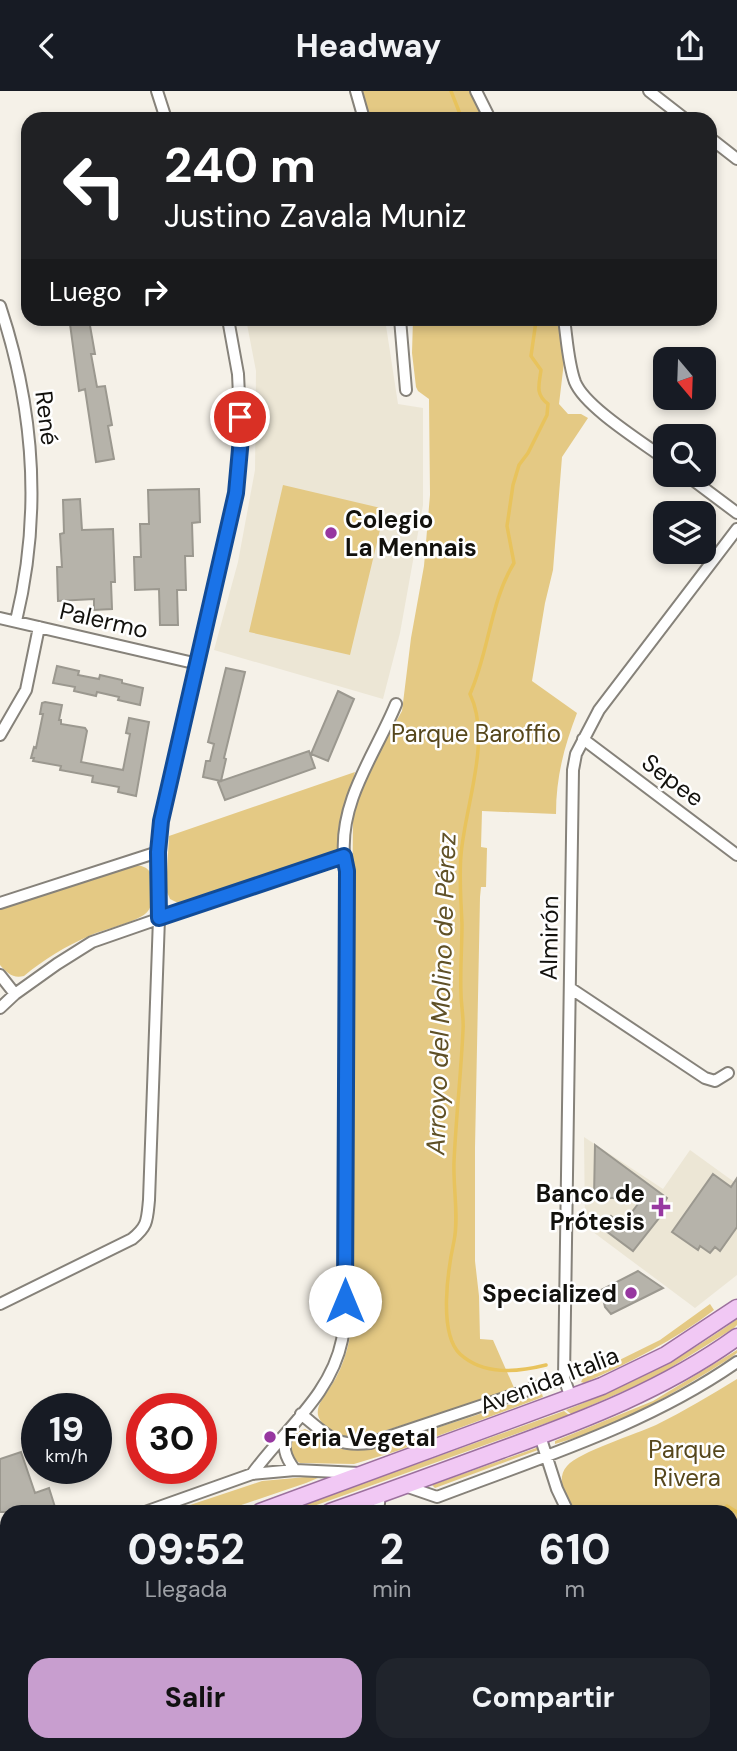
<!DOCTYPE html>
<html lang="es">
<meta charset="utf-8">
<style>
:root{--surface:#171b24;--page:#20242c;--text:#f1f3f6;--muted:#9ea1a6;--accent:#c89ecf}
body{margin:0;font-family:"DM Sans",sans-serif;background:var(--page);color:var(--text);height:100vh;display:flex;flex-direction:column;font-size:26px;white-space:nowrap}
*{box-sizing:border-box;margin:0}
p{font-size:23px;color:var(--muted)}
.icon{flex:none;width:38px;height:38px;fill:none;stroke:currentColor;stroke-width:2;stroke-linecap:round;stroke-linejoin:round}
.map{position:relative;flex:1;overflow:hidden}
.details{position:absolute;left:0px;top:1414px;width:738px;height:247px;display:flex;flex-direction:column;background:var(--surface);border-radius:21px 21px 0 0;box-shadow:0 4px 10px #0003}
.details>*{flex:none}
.guide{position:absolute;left:21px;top:21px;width:696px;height:214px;border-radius:21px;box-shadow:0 4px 10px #0003;background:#202124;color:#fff;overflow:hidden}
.needle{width:46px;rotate:161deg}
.buttons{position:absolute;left:653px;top:256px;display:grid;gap:14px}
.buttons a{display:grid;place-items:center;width:63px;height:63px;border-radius:14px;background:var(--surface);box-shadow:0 4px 10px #0003;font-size:35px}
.speed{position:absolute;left:21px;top:1302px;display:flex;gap:14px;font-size:35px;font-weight:700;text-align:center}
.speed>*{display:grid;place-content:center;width:91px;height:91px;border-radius:50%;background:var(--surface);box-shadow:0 4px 10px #0003;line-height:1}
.speed small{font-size:18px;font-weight:400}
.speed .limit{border:10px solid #d22;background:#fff;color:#111}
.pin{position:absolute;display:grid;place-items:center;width:60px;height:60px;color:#fff;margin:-30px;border:4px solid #fff;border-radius:50%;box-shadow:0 2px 7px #0007}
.me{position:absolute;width:77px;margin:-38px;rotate:0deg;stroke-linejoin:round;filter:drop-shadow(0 0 5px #0008)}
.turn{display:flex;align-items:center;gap:24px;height:147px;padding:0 28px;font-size:32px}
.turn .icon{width:91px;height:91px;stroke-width:2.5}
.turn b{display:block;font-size:49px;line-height:60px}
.then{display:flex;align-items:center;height:66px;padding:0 28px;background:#0003;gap:14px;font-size:26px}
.eta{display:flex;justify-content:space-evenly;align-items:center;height:119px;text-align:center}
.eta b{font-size:42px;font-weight:800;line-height:49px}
.button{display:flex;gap:14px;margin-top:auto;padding:14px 28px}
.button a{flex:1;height:80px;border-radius:21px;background:var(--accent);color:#111;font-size:28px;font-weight:800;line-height:80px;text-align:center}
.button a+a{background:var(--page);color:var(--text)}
header{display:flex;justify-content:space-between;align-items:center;height:91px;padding:0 28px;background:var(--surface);font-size:32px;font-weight:800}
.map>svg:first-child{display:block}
.built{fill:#ece6d5}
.green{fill:#e4c984}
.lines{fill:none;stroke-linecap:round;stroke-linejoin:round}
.stream{stroke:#e8c35c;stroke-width:3.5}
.building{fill:#b6b3aa;stroke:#9b988f;stroke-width:2}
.street-casing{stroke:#86827a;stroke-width:14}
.primary-casing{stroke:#9c719e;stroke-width:19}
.street{stroke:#fff;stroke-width:10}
.primary{stroke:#f1c8f4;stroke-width:16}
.route-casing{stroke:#114b97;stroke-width:18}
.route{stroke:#1a73e8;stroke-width:12}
.poi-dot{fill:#9737a0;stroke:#fff;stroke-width:2.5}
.labels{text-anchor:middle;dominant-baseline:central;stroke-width:5;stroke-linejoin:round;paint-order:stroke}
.street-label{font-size:24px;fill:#12110d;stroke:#fff}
.poi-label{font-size:24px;font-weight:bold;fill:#12110d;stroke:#fff;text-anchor:start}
.park-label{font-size:24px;fill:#56471c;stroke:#fff}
.water-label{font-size:26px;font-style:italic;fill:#5f5026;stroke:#fff}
</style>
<header><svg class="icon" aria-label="back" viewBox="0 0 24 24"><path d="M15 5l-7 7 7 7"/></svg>Headway<svg class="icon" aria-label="share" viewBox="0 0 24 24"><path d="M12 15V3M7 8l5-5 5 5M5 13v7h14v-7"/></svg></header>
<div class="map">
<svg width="737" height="1660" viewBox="0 0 737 1660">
<rect width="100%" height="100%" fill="#f5f1e8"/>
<path class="built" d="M246 228H385L398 313 423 317V414L400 542 383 608 214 559 238 471 255 379 256 280Z
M584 1046 663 1098 690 1059 737 1093V1184L695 1217 585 1135Z"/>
<path class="green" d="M359 0H471L486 28H370Z
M413 228H559L564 271 559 313 568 323H581L588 327 562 366 553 479 545 512 532 590 577 622C564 656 556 686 556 723L482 720 481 756 487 757 486 796H481L480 806 475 1057V1170L479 1205 480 1248 493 1249 515 1299 358 1348C346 1347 321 1338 318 1324 316 1314 326 1303 331 1295 345 1274 351 1248 353 1223L351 1012 353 723 363 689 402 620 411 547 424 475 430 404 429 308 418 300 416 296 412 262Z
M283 394 385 418 350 564 249 541Z
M355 681 340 757 337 761 185 810 178 812 170 808 166 799 169 745Z
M133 774C141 774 148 776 151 783 154 792 154 813 148 820 140 831 103 838 89 845 66 855 43 869 24 885 13 888 7 882 0 874V818Z
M710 1213 714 1219C675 1249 629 1272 584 1292L581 1291 583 1287 660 1249Z
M737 1228V1234L734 1237 654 1287 571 1323 566 1319C627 1295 684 1267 737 1228Z
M737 1259V1262L729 1268C675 1302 617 1336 555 1353V1350L653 1310Z
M737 1288V1660H729L724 1654H732V1421H573C566 1409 555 1388 567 1375 579 1361 636 1343 656 1334 684 1320 711 1304 737 1288Z
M542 1303 543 1306 397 1360 354 1373 300 1372 295 1369 289 1359 290 1353 297 1341 305 1338 345 1359H368Z
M564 1320 569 1324 297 1421H283Z
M539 1356 538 1359 435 1397 432 1394Z
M317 1385 318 1387 306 1392 221 1421H169L262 1390Z"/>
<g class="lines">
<path class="stream" d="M451 0 462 28
M539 228 536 230 531 265 541 279C539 294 535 303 548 313L547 324 528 362 519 374 513 394 507 435 514 472C490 511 489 561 470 603 492 649 465 714 461 764 459 786 461 810 462 833 462 856 460 879 461 902 461 914 464 927 463 939 461 983 456 1026 454 1071 453 1097 459 1126 454 1150 448 1178 438 1242 460 1263 484 1285 518 1281 546 1274
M727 1415 737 1421"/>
</g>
<path class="building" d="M89 229 95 263H91L97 296 105 295 112 334 108 335 114 368 96 371 85 298 79 300 70 233Z
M199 398 200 431 192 432 193 465H185L186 499H177L178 534H160L159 498 135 499 134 466H141L140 433H149L148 399Z
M80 408 82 439 113 438 115 491H111L112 518 94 519V508L58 510 57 476H62L60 443 64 442 63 409Z
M57 575 79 580 78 584 99 588 100 584 122 589V592L143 597 140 614 118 609 119 606 97 601 96 605 74 600 75 596 53 592Z
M226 577 245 581 224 667 226 668 221 690 203 686 206 670H210L214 653 208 651Z
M338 600 354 608 328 670 311 663Z
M45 611 62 614 59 629H61V633L85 637 87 640 81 671 123 679 130 643 126 642 129 627 149 631 136 705 118 701 119 696 92 691 93 685 60 679 61 675 33 670 34 667H31L34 656 36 657 43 623H40L42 612Z
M309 660 315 677 225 709 218 691Z
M595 1054 667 1107 660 1119 663 1122 633 1160 602 1137 611 1125 622 1134 641 1109 624 1095 614 1107H594Z
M713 1083 731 1096 737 1087V1136L720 1160 715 1156 710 1162 700 1155 698 1159 672 1141Z
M638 1180 663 1197 611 1223 605 1216 601 1199Z
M21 1361 35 1402 49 1397 55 1416 40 1421H0V1368Z"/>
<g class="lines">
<defs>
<path id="street" d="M157 0 166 28
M356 0 364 28
M476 0 490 28
M649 0 685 28
M710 47 737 68
M0 215C35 320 42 423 16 530
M400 228 406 299
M564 228C567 248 568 272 575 291 585 316 642 351 665 368
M685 383 737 422
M0 527 198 573
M0 644 26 599 39 536
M583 648 737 764
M0 812 158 761
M0 884 15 903
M570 897 705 987 715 990 728 982
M0 917 15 903 57 873 92 851 296 780 344 765
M0 1213 132 1148C148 1135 147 1129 149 1109L159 827 158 761 161 730 236 402 241 347 238 283 228 228
M571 1307 564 1287 573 679 576 663 599 619 737 438
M301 1323C328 1345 335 1356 370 1352L564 1287
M289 1340C281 1355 285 1366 295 1379
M540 1345 557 1398 568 1421
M252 1383C284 1339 331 1304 342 1249 347 1224 346 1198 346 1172L347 780C346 774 344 769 344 764 340 708 376 662 396 613
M405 1395 437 1406C539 1367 647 1334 737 1271
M145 1421 252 1383 295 1379 359 1382
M378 1421 380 1403
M0 1473 7 1471
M0 1561 7 1558
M642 1654 645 1660
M365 1660V1654
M469 1660 533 1654"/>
<path id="primary" d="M260 1421 602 1295 666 1264 737 1217
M330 1421C387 1401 444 1380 501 1359 584 1329 665 1298 737 1246
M0 1514 7 1512
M0 1537 7 1535"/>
</defs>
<use href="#street" class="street-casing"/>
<use href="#primary" class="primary-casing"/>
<use href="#street" class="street"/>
<use href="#primary" class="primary"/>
</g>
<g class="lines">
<defs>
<path id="route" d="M240 326 241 347 236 402 161 730 158 761 159 827 344 765 347 780 345 1210"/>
</defs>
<use href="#route" class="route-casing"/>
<use href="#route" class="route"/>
</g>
<g class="poi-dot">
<circle cx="331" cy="442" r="7"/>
<path d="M657.5 1105.5h7v7h7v7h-7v7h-7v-7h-7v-7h7z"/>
<circle cx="631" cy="1202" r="7"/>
<circle cx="270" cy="1346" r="7"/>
</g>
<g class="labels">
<g class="street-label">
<text transform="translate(47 327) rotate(83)">René</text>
<text transform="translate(104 529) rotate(13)">Palermo</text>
<text transform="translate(673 689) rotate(37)">Sepee</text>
<text transform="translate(549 847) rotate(-89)">Almirón</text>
<text transform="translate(549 1289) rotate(-21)">Avenida Italia</text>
</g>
<g class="poi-label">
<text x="345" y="428">Colegio<tspan x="345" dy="28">La Mennais</tspan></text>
<text x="645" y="1102" text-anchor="end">Banco de<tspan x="645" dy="28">Prótesis</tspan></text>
<text x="617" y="1202" text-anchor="end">Specialized</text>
<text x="284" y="1346">Feria Vegetal</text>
</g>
<g class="park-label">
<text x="476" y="642">Parque Baroffio</text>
<text x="687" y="1358">Parque<tspan x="687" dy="28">Rivera</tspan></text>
</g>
<g class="water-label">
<text transform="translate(441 903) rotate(-88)">Arroyo del Molino de Pérez</text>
</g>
</g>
</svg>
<div class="buttons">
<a><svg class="needle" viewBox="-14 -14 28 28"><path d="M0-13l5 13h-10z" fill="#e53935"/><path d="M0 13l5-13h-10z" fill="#9ea1a6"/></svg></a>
<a><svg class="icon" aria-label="search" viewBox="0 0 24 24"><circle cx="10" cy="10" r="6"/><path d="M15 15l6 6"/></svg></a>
<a><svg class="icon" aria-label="layers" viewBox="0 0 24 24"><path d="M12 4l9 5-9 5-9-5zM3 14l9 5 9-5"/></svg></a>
</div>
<div class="speed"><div>19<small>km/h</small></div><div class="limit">30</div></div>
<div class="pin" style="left:240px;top:326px;background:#d93025"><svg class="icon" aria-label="arrive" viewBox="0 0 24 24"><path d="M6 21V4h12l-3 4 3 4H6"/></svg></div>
<svg class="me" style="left:345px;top:1210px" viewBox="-20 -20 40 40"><circle r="19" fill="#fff"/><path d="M0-13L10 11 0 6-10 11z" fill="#1a73e8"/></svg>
<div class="guide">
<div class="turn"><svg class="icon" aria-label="left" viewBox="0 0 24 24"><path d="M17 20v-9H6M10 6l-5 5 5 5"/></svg><div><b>240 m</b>Justino Zavala Muniz</div></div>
<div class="then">Luego<svg class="icon" aria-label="right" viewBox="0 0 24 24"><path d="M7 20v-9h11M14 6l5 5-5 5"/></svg></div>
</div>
<section class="details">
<div class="eta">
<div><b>09:52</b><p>Llegada</p></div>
<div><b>2</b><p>min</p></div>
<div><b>610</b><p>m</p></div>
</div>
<div class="button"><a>Salir</a><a>Compartir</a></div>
</section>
</div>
